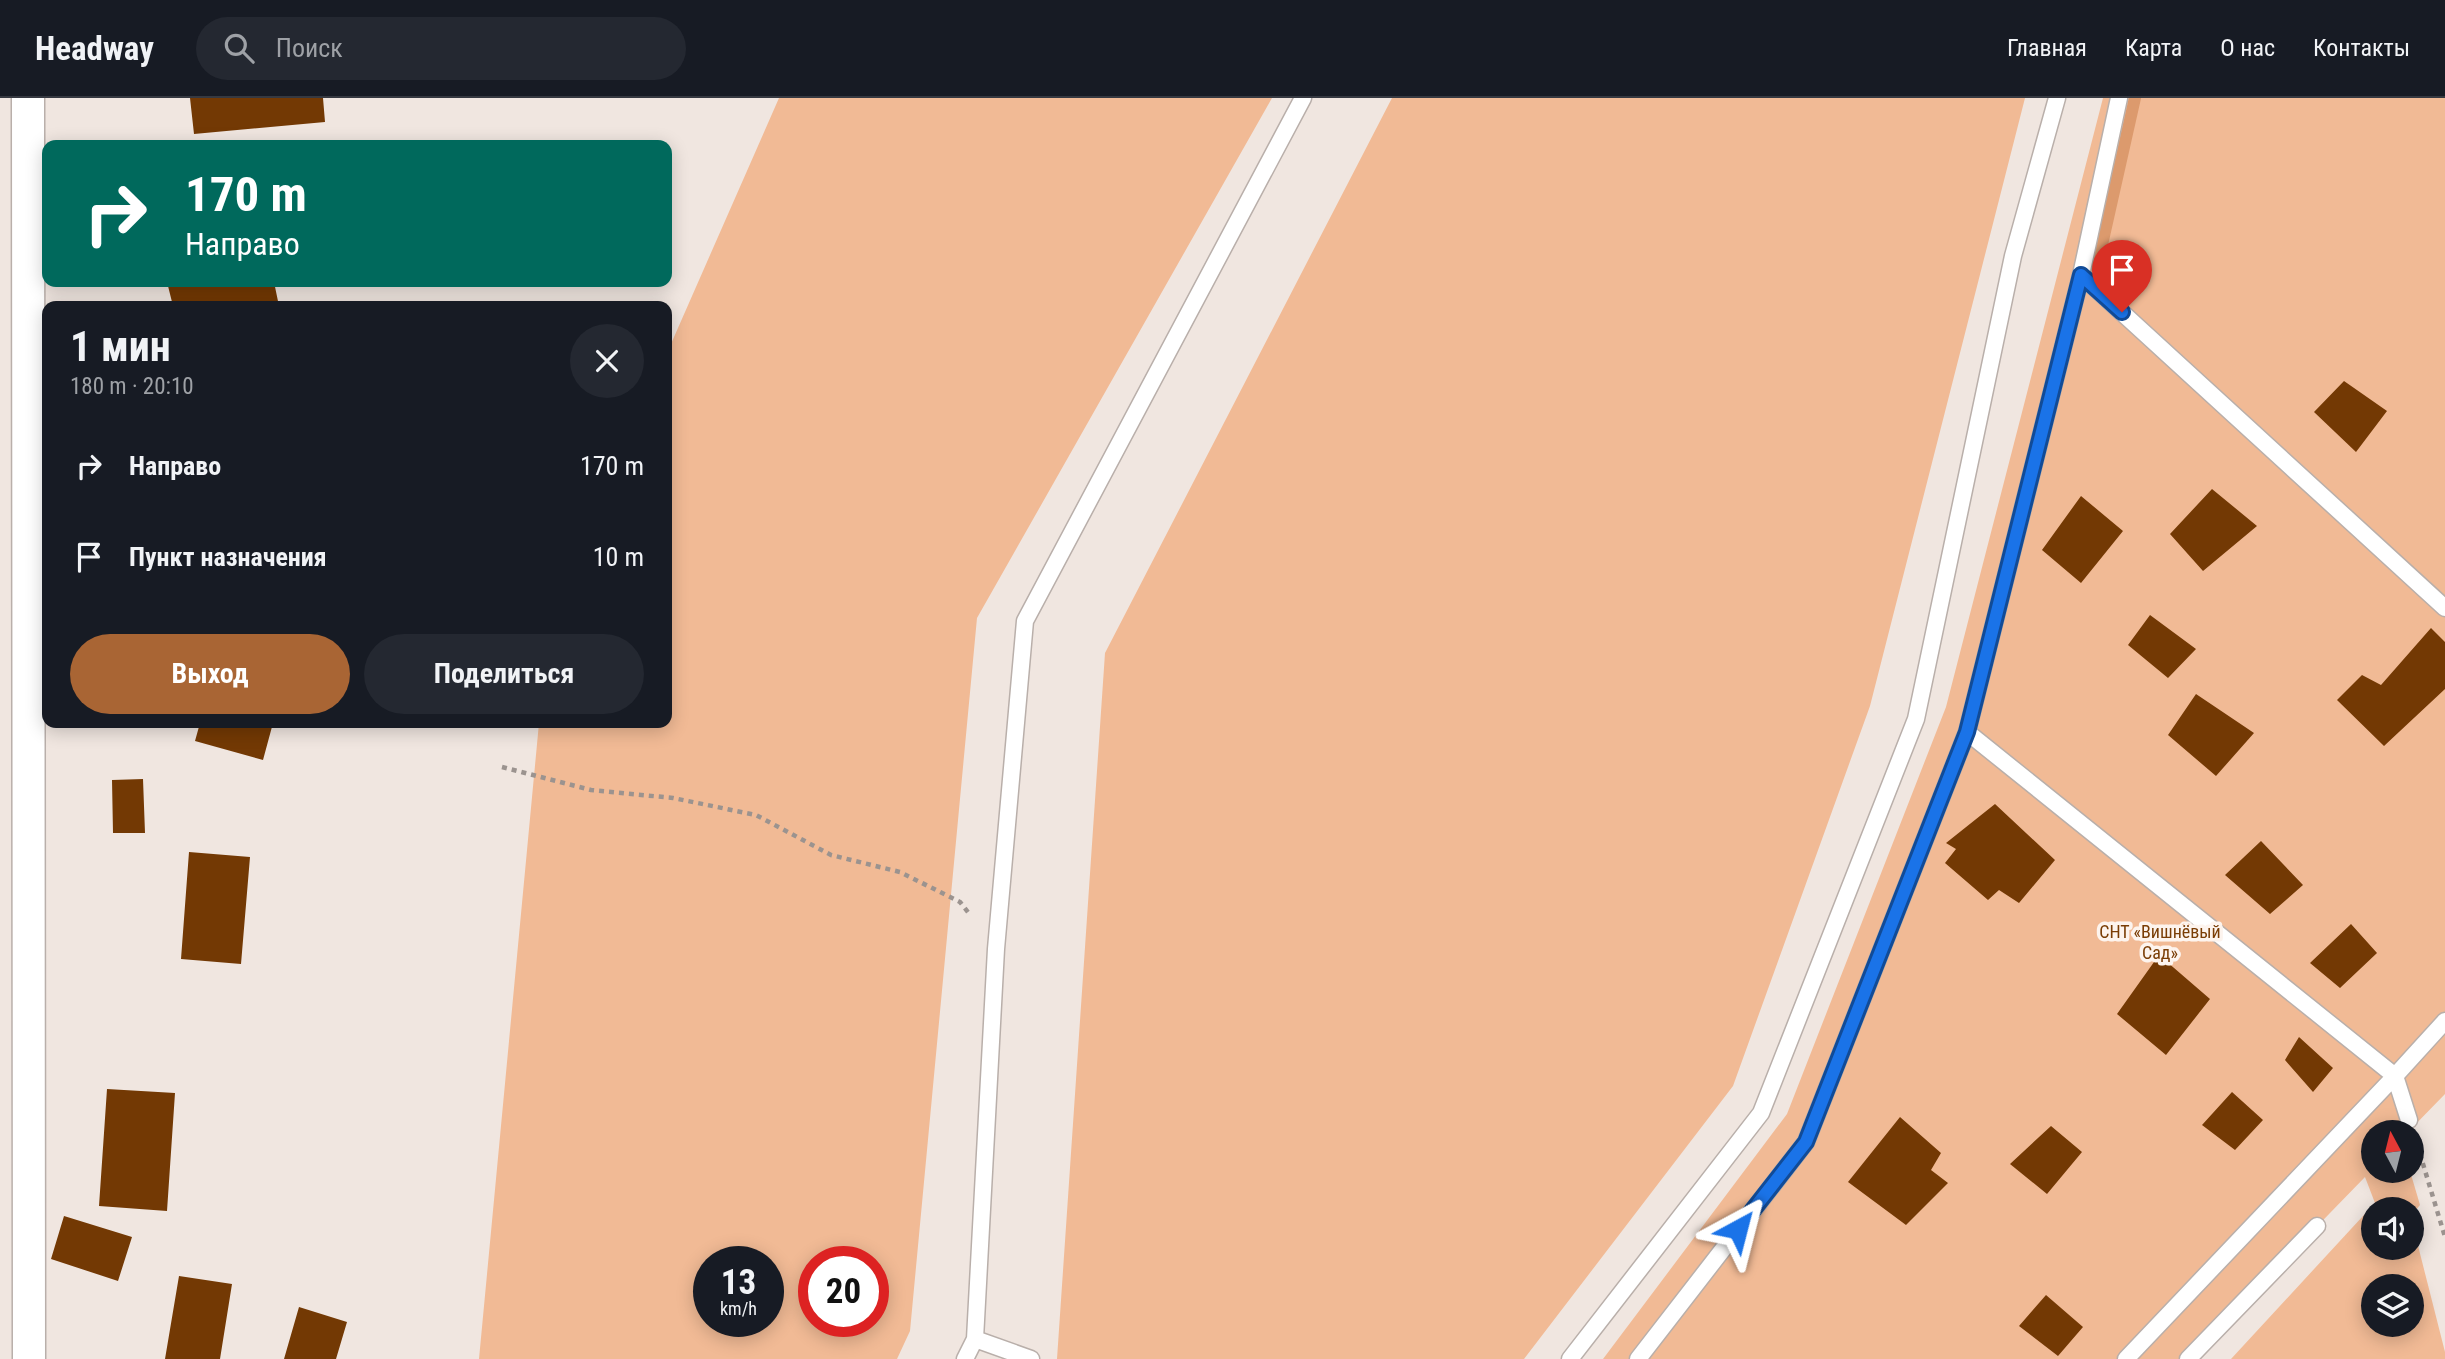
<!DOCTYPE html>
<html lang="ru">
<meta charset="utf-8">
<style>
:root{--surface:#171b24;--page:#242831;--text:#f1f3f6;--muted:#9ea1a6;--line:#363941;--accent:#a96534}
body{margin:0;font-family:"Roboto Condensed",sans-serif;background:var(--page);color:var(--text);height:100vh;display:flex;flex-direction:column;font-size:26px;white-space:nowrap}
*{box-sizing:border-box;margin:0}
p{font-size:23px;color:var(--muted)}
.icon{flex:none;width:38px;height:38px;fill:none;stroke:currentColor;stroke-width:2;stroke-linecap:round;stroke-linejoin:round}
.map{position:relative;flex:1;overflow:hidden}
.drawer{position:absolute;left:42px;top:203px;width:630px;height:427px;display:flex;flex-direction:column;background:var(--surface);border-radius:14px;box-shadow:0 4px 18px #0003}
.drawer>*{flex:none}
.guide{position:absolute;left:42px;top:42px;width:630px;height:147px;border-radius:14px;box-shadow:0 4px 18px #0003;background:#00695c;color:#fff;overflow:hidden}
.needle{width:46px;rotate:353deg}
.controls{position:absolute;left:2361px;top:1022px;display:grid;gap:14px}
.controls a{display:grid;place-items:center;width:63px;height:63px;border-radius:50%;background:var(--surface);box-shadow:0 4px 18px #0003;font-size:35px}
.speed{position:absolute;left:693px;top:1148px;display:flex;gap:14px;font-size:35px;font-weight:700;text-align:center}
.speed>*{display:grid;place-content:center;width:91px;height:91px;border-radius:50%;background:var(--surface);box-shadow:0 4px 18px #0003;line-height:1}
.speed small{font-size:18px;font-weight:400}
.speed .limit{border:10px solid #d22;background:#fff;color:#111}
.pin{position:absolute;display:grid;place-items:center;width:60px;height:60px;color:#fff;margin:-72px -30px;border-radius:50% 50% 50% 0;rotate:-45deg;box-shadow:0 0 7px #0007}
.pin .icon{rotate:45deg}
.me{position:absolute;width:77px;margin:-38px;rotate:38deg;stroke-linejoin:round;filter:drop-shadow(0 0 5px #0008)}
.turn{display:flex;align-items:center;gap:24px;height:147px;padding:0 28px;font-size:32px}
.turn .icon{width:91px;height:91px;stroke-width:2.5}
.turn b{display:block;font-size:49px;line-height:60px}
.round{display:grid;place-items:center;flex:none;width:74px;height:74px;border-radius:37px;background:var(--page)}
.headline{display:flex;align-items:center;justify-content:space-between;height:119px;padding:0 28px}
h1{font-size:42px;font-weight:700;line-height:52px}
.button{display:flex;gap:14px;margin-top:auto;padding:14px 28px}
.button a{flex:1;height:80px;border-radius:42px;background:var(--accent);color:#fff;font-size:28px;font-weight:700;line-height:80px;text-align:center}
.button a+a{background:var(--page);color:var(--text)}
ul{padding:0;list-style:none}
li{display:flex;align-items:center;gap:21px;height:91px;padding:0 28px}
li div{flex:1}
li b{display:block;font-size:26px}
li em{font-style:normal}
header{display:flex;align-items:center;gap:42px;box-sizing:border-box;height:98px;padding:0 35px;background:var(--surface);border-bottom:2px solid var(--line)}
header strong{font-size:33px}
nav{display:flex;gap:38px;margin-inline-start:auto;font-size:24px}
.search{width:490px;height:63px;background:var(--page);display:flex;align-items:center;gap:18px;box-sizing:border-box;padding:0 24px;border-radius:38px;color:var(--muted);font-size:26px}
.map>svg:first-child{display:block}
.green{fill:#f1ba95;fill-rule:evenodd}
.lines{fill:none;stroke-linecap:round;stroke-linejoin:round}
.stream{stroke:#dc9a6d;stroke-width:12}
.building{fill:#733904}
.service-casing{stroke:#b9afaa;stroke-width:19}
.minor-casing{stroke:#b9afaa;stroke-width:35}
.path{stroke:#9b938f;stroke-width:4.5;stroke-dasharray:5 5;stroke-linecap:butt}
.service{stroke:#fff;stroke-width:16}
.minor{stroke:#fff;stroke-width:32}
.route-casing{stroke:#114b97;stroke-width:18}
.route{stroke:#1a73e8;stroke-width:12}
.labels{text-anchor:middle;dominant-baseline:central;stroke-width:7;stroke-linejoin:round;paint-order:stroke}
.park-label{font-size:18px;fill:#7a3d05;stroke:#fdf4ee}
</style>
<header>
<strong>Headway</strong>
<div class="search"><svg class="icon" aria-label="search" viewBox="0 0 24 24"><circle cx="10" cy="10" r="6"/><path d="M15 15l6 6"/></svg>Поиск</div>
<nav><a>Главная</a><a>Карта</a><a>О нас</a><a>Контакты</a></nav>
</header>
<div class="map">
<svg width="2445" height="1261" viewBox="0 0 2445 1261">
<rect width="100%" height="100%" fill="#f0e6e0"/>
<path class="green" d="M779 0H1272L977 520 910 1233 897 1261H479L539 625H667V255ZM709 1164H768V1223H709ZM814 1164H873V1223H814Z
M1392 0H2025L1870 608 1733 988 1524 1261H1057L1105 555Z
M2103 0H2445V996L2408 1034H2373V1073H2410L2420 1107 2412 1117V1111H2373V1150H2412V1124L2445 1254V1261H2231L2375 1105 2365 1079 2188 1261H1603L1787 1016 1946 609ZM2373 1188H2412V1227H2373Z"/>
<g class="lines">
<path class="stream" d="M2097 169 2135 0"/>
</g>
<path class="building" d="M190 0H323L325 24 194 36Z
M167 184H274L279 208H173Z
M2344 283 2387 313 2356 354 2314 314Z
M2212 391 2257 428 2203 473 2170 436Z
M2081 398 2123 433 2081 485 2042 452Z
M2150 517 2196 551 2168 580 2128 547Z
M2431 530 2445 544V591L2384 648 2337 602 2362 577 2381 587Z
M2196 596 2254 635 2216 678 2168 637Z
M200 625H273L263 662 195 643Z
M143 681 145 735H113L112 682Z
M1995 706 2055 762 2019 805 1999 792 1988 802 1945 765 1956 751 1946 745Z
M2261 743 2303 787 2270 816 2225 777Z
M189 754 250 759 241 866 181 861Z
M2351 826 2377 855 2340 890 2310 865Z
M2159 857 2210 901 2166 957 2117 916Z
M2299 939 2333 970 2313 994 2285 962Z
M107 991 175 995 167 1113 99 1108Z
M2232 994 2263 1022 2235 1052 2202 1027Z
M1900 1019 1941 1055 1931 1072 1948 1085 1906 1127 1848 1084Z
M2051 1028 2082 1054 2047 1096 2010 1066Z
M64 1118 132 1139 118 1183 51 1161Z
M179 1178 232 1186 220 1261H165Z
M2046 1197 2083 1229 2058 1258 2019 1228Z
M299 1209 347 1224 336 1261H284Z"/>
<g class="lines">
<defs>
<path id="service" d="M2119 0 2081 177 1967 634 2395 978 2126 1261
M2081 177 2445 510
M2409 1022 2395 978 2445 923
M975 1241 1031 1261
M965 1261 975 1241 996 851 1025 523 1303 0
M1570 1261 1761 1015 1916 621 2013 158 2057 0
M1638 1261 1806 1044 1967 634
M2188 1261 2317 1128"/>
<path id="minor" d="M28 0 29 1261"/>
</defs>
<use href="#service" class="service-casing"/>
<use href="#minor" class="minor-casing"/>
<path class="path" d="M502 669 591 692 673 700 756 717 831 757 900 774 960 804 971 818
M2417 1046 2445 1139"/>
<use href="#service" class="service"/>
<use href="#minor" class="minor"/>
</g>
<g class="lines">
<defs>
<path id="route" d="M1738 1131 1806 1044 1967 634 2081 177 2122 214"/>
</defs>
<use href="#route" class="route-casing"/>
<use href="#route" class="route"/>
</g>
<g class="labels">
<g class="park-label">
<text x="2160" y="833">СНТ «Вишнёвый<tspan x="2160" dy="21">Сад»</tspan></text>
</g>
</g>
</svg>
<div class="controls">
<a><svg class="needle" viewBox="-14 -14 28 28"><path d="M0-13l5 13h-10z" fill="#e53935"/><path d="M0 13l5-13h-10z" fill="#9ea1a6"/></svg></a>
<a><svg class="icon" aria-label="sound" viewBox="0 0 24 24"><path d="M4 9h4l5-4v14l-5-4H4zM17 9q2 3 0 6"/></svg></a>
<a><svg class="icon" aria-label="layers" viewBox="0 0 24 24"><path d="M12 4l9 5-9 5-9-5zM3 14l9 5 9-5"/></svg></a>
</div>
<div class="speed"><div>13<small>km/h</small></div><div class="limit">20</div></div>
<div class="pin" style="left:2122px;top:214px;background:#d93025"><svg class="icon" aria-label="arrive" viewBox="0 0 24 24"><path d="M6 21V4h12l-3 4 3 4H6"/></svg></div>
<svg class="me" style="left:1738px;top:1131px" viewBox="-20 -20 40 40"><path d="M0-17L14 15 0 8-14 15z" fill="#1a73e8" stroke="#fff" stroke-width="4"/></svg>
<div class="guide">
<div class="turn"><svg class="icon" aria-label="right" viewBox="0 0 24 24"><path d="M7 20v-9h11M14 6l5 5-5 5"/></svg><div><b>170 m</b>Направо</div></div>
</div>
<section class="drawer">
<div class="headline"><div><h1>1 мин</h1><p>180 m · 20:10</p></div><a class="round"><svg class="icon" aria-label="close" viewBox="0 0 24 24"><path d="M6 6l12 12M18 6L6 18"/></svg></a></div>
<ul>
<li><svg class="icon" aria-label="right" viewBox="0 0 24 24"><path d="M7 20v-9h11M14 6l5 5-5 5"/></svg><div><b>Направо</b></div><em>170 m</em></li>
<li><svg class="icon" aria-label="arrive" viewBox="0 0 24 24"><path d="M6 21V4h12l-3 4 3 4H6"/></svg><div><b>Пункт назначения</b></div><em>10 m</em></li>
</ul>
<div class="button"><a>Выход</a><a>Поделиться</a></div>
</section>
</div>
